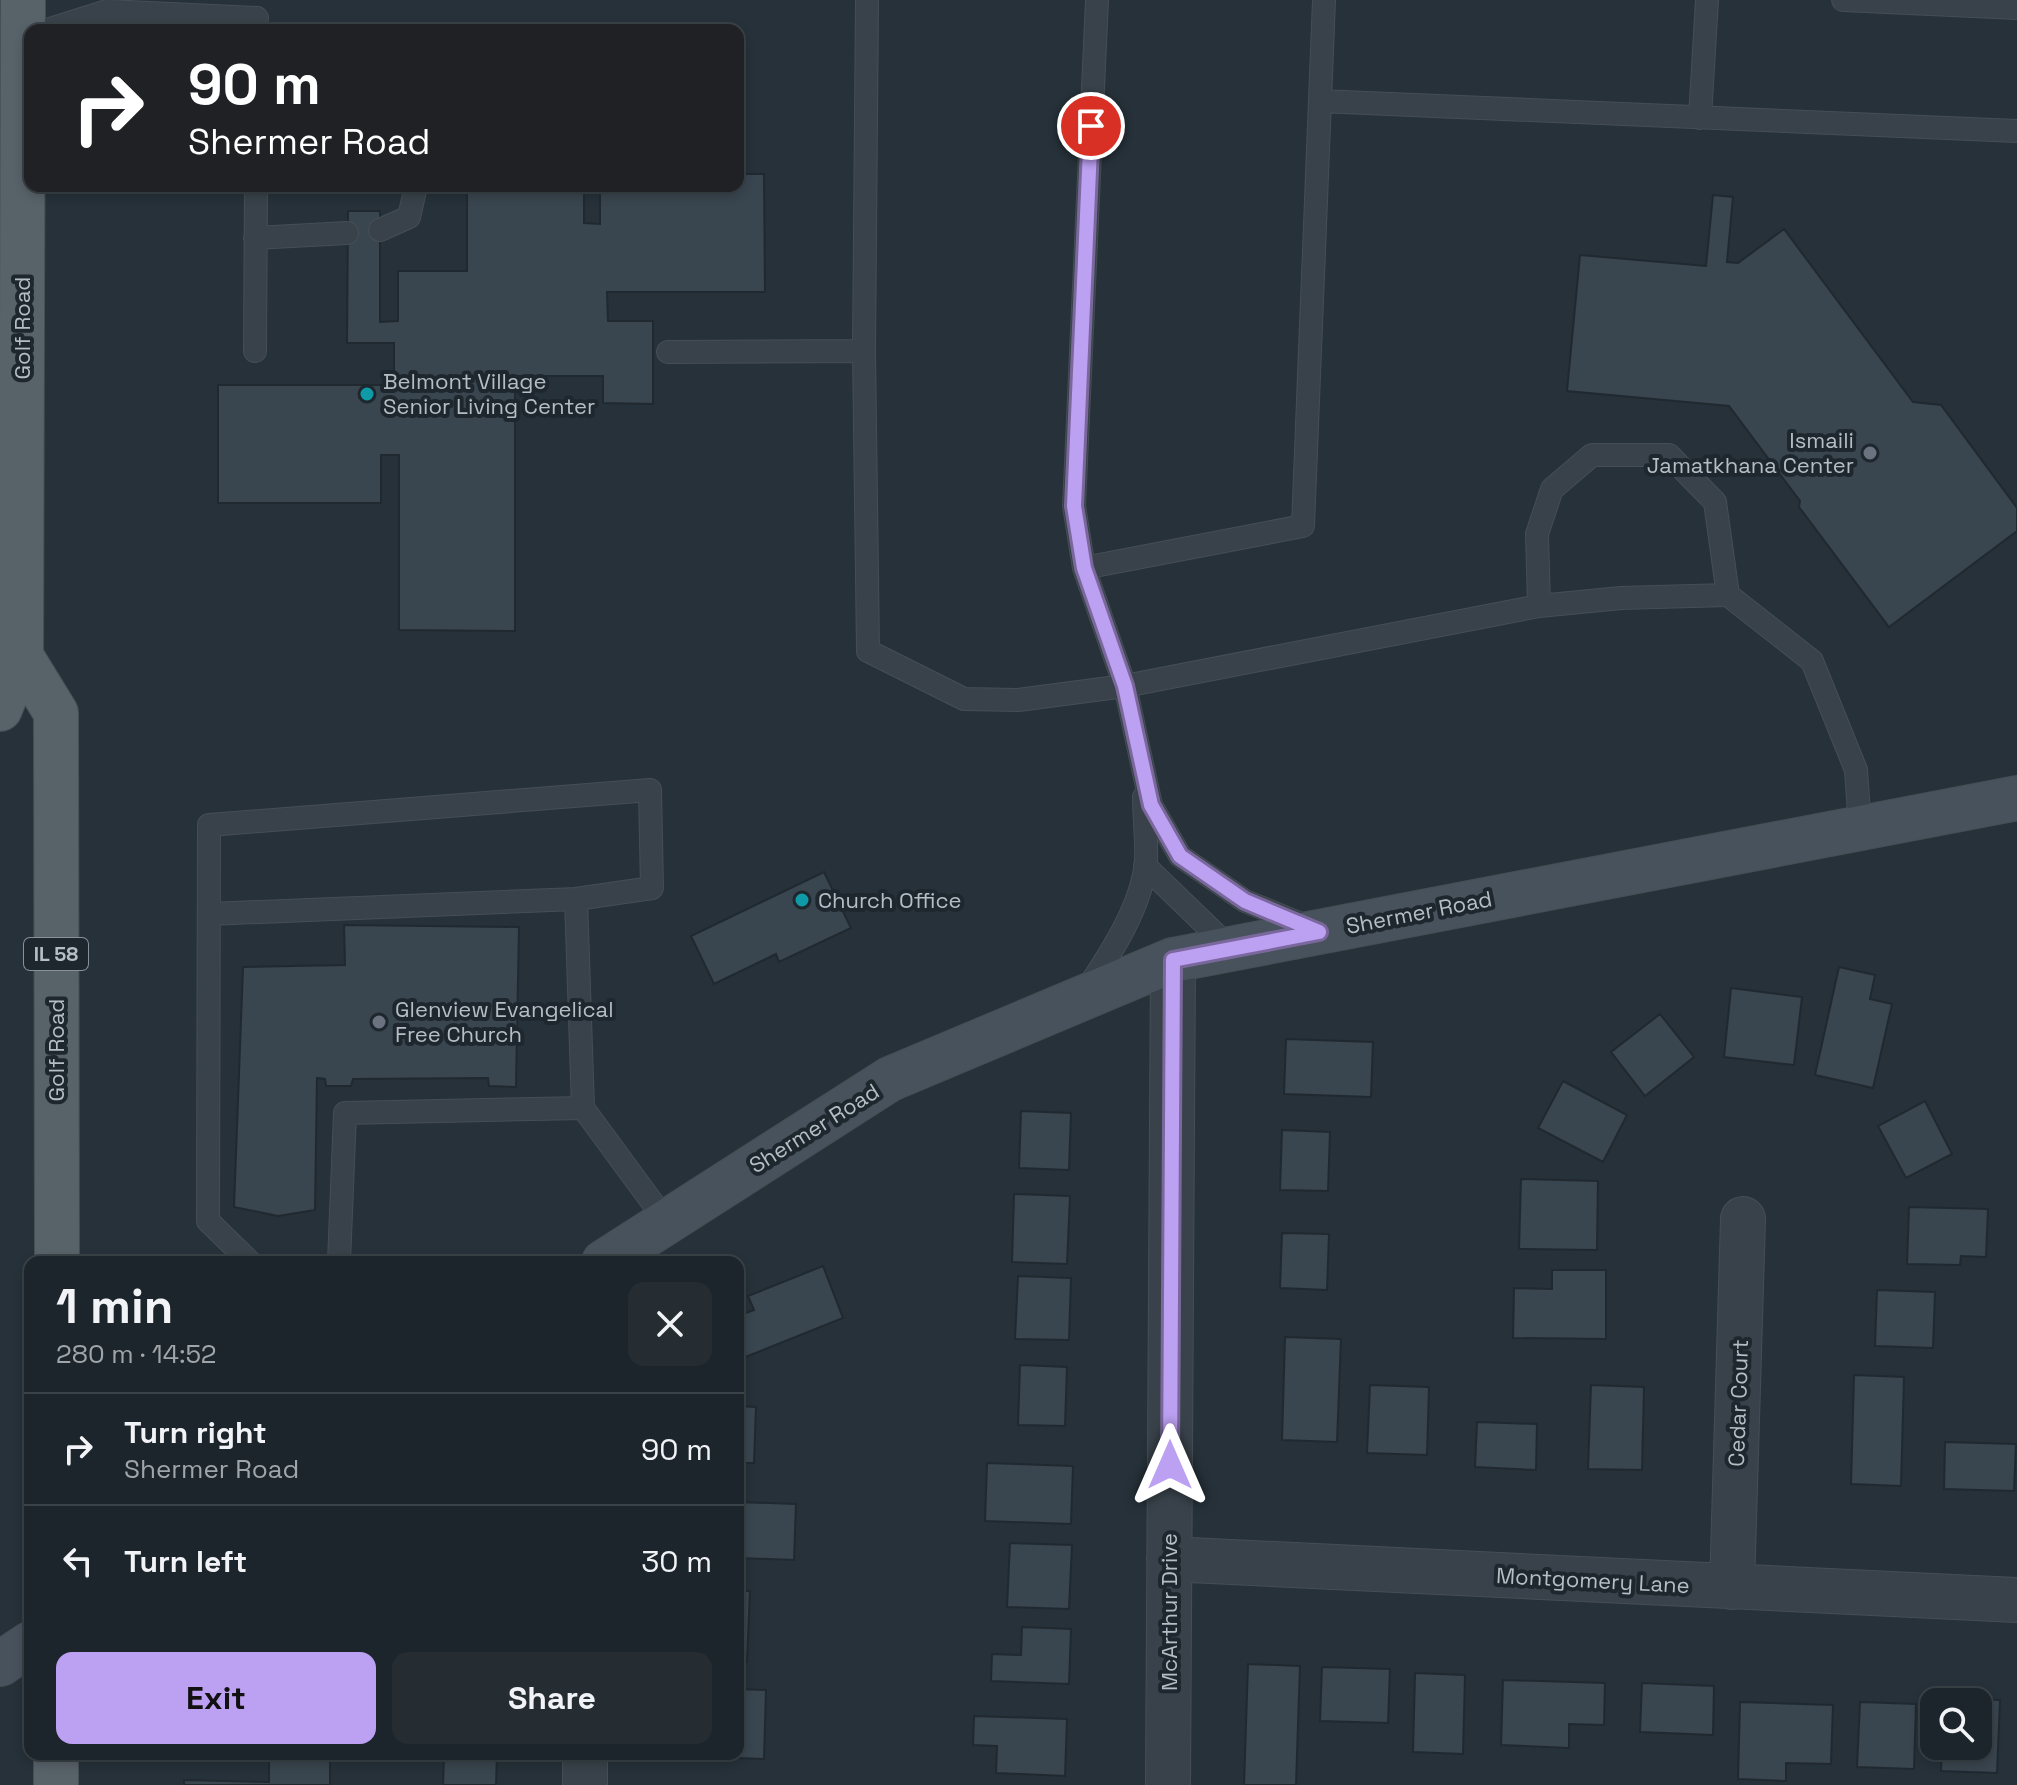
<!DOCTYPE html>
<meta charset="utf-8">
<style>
:root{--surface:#1c252b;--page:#252d33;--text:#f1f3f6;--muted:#a0a5a9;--line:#3a4247;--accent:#bca0f2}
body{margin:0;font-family:"Space Grotesk",sans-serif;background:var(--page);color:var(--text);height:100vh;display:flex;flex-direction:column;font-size:30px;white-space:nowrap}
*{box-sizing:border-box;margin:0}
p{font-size:26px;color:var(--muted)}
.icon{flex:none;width:44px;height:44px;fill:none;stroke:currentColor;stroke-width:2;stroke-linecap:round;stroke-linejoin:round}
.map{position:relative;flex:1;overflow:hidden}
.side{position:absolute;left:24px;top:1256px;width:720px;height:504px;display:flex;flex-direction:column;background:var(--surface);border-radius:16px;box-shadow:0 4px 12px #0003,0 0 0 2px var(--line)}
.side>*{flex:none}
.guide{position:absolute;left:24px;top:24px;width:720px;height:168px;border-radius:16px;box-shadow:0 4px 12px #0003,0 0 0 2px var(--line);background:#202124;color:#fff;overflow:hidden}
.fabs{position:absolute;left:1920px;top:1688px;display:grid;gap:16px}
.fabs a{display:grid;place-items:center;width:72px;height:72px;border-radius:16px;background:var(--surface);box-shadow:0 4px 12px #0003,0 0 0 2px var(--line);font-size:40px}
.pin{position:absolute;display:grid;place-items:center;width:68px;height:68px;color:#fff;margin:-34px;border:4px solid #fff;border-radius:50%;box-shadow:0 2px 8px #0007}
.me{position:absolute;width:88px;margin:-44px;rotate:0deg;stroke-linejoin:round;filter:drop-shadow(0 0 6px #0008)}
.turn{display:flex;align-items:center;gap:28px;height:168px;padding:0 32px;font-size:36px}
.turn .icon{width:104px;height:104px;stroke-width:2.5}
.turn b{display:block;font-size:56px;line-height:68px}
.round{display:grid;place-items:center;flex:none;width:84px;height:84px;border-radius:16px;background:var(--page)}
.summary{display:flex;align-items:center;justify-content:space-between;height:136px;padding:0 32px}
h1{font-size:48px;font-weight:600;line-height:60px}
.primary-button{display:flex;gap:16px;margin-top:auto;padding:16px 32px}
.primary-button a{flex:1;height:92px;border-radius:16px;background:var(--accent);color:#111;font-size:32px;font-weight:600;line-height:92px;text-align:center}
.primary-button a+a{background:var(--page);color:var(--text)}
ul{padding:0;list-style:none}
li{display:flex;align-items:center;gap:24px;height:112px;padding:0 32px;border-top:2px solid var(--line)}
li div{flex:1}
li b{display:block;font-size:30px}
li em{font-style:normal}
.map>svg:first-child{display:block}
.building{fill:#39454f;stroke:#212930;stroke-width:2}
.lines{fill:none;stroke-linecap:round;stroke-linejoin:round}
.service-casing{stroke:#464e55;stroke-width:24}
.minor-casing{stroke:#464e55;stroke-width:46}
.secondary-casing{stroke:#464e55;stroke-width:46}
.primary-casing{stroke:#464e55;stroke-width:46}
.service{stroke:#39424a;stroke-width:22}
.minor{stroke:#39424a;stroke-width:44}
.secondary{stroke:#48525c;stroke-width:44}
.primary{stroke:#586269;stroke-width:44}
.route-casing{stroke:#7a689d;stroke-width:20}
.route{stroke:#bca0f2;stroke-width:14}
.culture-dot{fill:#0f9aa8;stroke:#1f272e;stroke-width:3}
.worship-dot{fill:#6b7280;stroke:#1f272e;stroke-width:3}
.labels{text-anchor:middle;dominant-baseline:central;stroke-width:8;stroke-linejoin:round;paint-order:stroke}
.shield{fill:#1f272e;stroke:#889098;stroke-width:2}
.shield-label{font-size:20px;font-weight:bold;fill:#b5bdc5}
.street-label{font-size:22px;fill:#b5bdc5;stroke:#1f272e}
.poi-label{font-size:22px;fill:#b5bdc5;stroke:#1f272e;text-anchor:start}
</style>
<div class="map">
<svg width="2017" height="1785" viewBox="0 0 2017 1785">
<rect width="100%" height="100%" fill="#263139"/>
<path class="building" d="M738 174H764L765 292H607L608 321H653V404L603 403V376H515V631L399 630V455H381V503H218V385H394V343H347L348 211H380V322L398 321V271H467V186H584V223L600 224V186H738Z
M1713 195 1733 197 1727 262 1738 263 1784 229 1913 402 1941 405 2017 508V531L1889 627 1799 507 1800 501 1729 406 1567 391 1580 255 1706 266Z
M824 872 851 928 779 962 776 954 714 984 691 936Z
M344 925 519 927 516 1087 489 1086 488 1078 353 1079 351 1086H326L325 1079 317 1078 315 1210 278 1216 234 1207 243 967 345 965Z
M1839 967 1875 975 1870 999 1892 1004 1873 1088 1815 1075Z
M1731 988 1802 997 1794 1065 1724 1057Z
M1660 1014 1694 1057 1645 1096 1611 1052Z
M1286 1039 1373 1042 1371 1097 1284 1094Z
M1563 1081 1627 1115 1603 1162 1538 1128Z
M1925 1101 1952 1154 1906 1178 1878 1126Z
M1021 1111 1071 1113 1069 1170 1019 1168Z
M1282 1130 1330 1132 1328 1191 1280 1190Z
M1521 1179 1598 1181 1597 1250 1519 1249Z
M1014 1194 1070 1196 1067 1264 1012 1262Z
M1909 1207 1988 1209 1986 1257 1961 1256 1960 1265 1907 1264Z
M1282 1233 1329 1234 1327 1290 1280 1288Z
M823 1266 843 1318 738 1360V1316L754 1310 748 1296Z
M1552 1270H1606V1339L1513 1338 1514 1288 1552 1289Z
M1018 1276 1071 1278 1069 1340 1015 1339Z
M1877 1290 1935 1292 1933 1348 1875 1346Z
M1285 1337 1341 1339 1337 1442 1282 1440Z
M1020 1365 1067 1367 1065 1426 1018 1425Z
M1854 1375 1904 1377 1901 1486 1851 1484Z
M1370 1385 1429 1387 1427 1455 1367 1453Z
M1591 1385 1644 1387 1642 1470 1588 1469Z
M738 1406 756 1407 754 1463H738Z
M1477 1422 1537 1424 1536 1470 1475 1467Z
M1945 1442 2016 1444 2014 1491 1944 1489Z
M987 1463 1073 1466 1071 1524 985 1521Z
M738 1502 796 1504 794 1560 738 1558Z
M1010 1543 1072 1545 1069 1609 1007 1607Z
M738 1591H750L747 1662H738Z
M1022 1627 1071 1629 1069 1684 991 1681 992 1654 1021 1655Z
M1248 1664 1300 1666 1296 1785H1244Z
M1322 1667 1390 1669 1388 1723 1320 1721Z
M1415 1673 1465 1675 1463 1754 1413 1752Z
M1503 1680 1605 1683 1604 1725 1569 1724V1748L1501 1745Z
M1642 1683 1714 1686 1713 1735 1640 1732Z
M738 1689 766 1690 764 1759 708 1757V1754H738Z
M1944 1698 2000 1700 1997 1773 1941 1771 1942 1746H1978V1702H1944Z
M1740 1702 1833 1705 1831 1764 1786 1763V1781L1738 1779Z
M1860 1702 1916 1704 1914 1769 1857 1767Z
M974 1716 1067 1719 1065 1776 996 1773 997 1746 973 1745Z
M269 1754H330V1785H184V1780L269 1782Z
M444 1754H497L496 1785H443Z"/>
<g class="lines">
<defs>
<path id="service" d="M867 0 864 351 868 651 964 699 1018 700 1125 686 1084 568 1074 506 1097 0
M1843 0 2017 8
M47 30 107 11 257 18
M1320 101 2017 131
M1700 118 1707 0
M380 230 409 217 416 186
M255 238 347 233
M255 351 256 186
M668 352 864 351
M1084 568 1303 526 1324 0
M1539 606 1537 534 1552 489 1592 455H1669L1715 502 1728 595
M1145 866 1231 949
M576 899 583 1108 666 1221
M209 914 576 899 652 888 650 790 209 825 208 1221 250 1262
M1311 928 1245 901 1180 856 1151 805 1125 686 1539 606 1621 598 1728 595 1812 661 1856 770 1860 828
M1085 992C1109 956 1143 905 1146 860 1147 840 1144 818 1144 797
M339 1262 345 1113 583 1108"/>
<path id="minor" d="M1169 1559 2017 1600
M1732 1587 1743 1219
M585 1785V1754
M1168 1785 1173 960"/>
<path id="secondary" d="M604 1262 890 1079 1173 960 2017 798
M0 1664 30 1644"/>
<path id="primary" d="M21 656 56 713 57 1262
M0 709 21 656 23 0
M56 1785V1754"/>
</defs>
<use href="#service" class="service-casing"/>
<use href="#minor" class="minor-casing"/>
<use href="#secondary" class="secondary-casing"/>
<use href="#primary" class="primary-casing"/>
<use href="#service" class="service"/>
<use href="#minor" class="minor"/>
<use href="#secondary" class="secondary"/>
<use href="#primary" class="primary"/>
</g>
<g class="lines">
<defs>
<path id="route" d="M1091 126 1074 506 1084 568 1125 686 1151 805 1180 856 1245 901 1319 932 1173 960 1170 1465"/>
</defs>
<use href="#route" class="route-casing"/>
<use href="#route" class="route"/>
</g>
<g class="culture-dot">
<circle cx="367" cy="394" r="8"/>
<circle cx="802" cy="900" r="8"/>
</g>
<g class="worship-dot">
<circle cx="1870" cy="453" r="8"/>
<circle cx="379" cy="1022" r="8"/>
</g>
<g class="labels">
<rect class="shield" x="24" y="938" width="64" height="32" rx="6"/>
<g class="shield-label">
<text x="56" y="954">IL 58</text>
</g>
<g class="street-label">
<text transform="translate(22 328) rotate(-90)">Golf Road</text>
<text transform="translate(1419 912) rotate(-11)">Shermer Road</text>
<text transform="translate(56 1050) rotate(-90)">Golf Road</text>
<text transform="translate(814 1128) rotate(-32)">Shermer Road</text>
<text transform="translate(1738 1403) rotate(-88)">Cedar Court</text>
<text transform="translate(1593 1580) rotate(3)">Montgomery Lane</text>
<text transform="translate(1169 1612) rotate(-90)">McArthur Drive</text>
</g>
<g class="poi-label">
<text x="383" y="381">Belmont Village<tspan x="383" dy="25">Senior Living Center</tspan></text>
<text x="1854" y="440" text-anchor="end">Ismaili<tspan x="1854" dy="25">Jamatkhana Center</tspan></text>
<text x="818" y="900">Church Office</text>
<text x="395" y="1009">Glenview Evangelical<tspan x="395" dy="25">Free Church</tspan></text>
</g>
</g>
</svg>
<div class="fabs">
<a><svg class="icon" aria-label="search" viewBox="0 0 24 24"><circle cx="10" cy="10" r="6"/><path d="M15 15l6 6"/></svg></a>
</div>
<div class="pin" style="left:1091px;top:126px;background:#d93025"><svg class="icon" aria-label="arrive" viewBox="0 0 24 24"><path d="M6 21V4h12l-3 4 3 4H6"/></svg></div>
<svg class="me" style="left:1170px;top:1465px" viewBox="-20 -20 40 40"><path d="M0-17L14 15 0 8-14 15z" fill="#bca0f2" stroke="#fff" stroke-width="4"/></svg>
<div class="guide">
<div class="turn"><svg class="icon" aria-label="right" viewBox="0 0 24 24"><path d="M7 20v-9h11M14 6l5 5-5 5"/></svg><div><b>90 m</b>Shermer Road</div></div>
</div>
<section class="side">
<div class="summary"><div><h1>1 min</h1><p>280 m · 14:52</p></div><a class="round"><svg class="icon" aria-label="close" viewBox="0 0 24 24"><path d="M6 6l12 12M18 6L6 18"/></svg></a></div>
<ul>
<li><svg class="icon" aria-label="right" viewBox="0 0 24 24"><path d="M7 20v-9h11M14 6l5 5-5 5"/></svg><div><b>Turn right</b><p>Shermer Road</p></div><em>90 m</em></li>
<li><svg class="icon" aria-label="left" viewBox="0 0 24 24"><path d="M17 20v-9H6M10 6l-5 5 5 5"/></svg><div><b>Turn left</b></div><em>30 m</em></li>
</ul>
<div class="primary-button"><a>Exit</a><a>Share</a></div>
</section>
</div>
